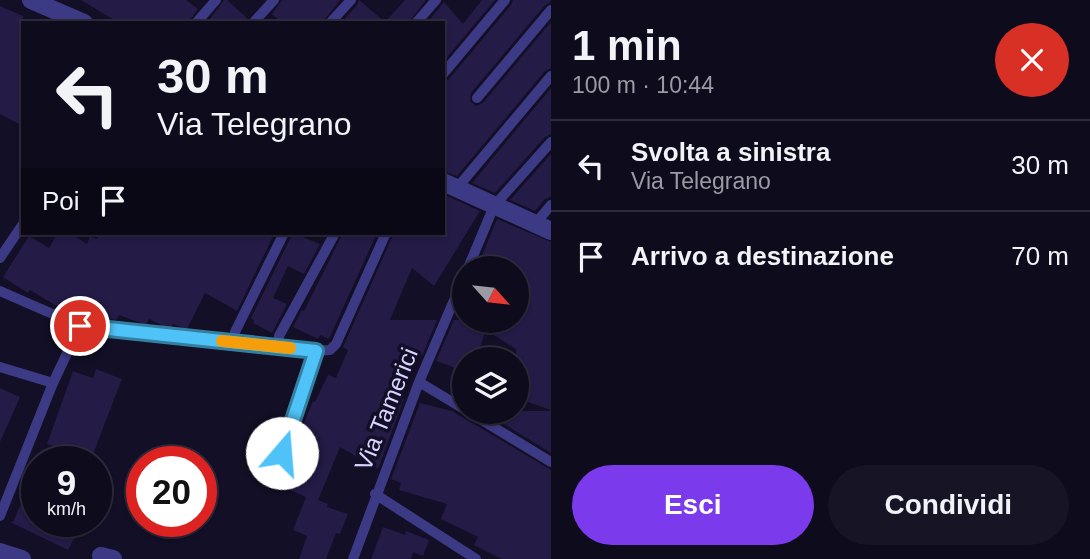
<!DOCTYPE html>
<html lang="it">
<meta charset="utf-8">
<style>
:root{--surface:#0e0b1c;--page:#171425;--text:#f1f3f6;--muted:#9b9ba3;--line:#2e2b3b;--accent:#7c3aed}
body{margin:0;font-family:Arial,sans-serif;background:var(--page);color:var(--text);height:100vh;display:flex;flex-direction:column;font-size:26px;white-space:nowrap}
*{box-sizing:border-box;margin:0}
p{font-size:23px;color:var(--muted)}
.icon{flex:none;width:38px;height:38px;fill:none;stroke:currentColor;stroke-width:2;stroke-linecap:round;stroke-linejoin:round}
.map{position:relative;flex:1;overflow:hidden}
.panel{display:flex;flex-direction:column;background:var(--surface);width:539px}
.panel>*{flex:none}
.guide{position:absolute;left:21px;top:21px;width:424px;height:214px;border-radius:0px;box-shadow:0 2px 5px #0004,0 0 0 2px var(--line);background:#0e0b1c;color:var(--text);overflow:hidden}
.needle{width:46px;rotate:117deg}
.buttons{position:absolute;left:452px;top:256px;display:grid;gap:14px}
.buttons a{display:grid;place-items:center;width:77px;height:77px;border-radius:50%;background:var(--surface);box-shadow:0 2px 5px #0004,0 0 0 2px var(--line);font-size:35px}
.speed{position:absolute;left:21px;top:446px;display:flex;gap:14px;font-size:35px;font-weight:700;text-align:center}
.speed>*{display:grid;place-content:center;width:91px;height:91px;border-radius:50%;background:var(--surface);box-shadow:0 2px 5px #0004,0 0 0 2px var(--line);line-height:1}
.speed small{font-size:18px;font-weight:400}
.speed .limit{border:10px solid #d22;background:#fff;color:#111}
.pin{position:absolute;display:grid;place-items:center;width:60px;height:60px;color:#fff;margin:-30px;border:4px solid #fff;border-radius:50%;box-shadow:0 2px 7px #0007}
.me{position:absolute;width:77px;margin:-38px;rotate:18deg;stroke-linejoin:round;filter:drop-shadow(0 0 5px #0008)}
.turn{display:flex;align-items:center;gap:24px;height:147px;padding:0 21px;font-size:32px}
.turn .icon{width:91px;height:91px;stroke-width:2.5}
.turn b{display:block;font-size:49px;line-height:60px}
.then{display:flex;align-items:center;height:66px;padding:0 21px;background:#0003;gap:14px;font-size:26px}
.round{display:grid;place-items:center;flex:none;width:74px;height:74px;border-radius:37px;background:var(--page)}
.overview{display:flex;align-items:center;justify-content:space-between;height:119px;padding:0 21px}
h1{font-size:42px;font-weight:700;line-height:52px}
.button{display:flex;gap:14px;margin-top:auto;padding:14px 21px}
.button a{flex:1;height:80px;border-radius:42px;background:var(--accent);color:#fff;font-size:28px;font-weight:700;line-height:80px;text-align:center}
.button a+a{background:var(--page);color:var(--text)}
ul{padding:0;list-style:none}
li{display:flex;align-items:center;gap:21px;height:91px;padding:0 21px;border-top:2px solid var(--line)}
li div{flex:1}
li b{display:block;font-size:26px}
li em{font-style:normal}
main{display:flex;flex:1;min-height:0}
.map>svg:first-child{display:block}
.building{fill:#241b47}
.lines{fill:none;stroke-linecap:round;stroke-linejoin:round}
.service{stroke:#3d3a85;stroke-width:10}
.minor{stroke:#3d3a85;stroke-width:18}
.route-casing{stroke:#337fa1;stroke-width:18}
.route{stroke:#4fc3f7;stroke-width:12}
.slow{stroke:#f59e0b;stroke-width:12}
.labels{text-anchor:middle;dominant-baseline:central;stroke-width:7;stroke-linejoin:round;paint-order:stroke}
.street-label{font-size:24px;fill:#d9d4ff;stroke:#130f26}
</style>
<main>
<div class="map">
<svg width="551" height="559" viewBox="0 0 551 559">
<rect width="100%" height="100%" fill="#130f26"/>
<path class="building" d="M81 0H186L198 9 188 23H119Z
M224 0H227L247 18 245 23H207Z
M282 0H340L322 23H282L272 14Z
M359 0 385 22 405 0H426L408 23H341L357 5Z
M482 0H495L443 62V23H427L444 2 463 24Z
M513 0H551V2L545 5 471 93 470 101 476 106 483 103 551 22V68L545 71 457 176 443 171V82L449 79 511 5Z
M0 6 23 16V126L0 114Z
M551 88V134L545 137 495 193 472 183Z
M551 154V197L545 199 535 211 510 200Z
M443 194 480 211 434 286 412 268 390 320H437L422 356 413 352 397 379 405 383 398 397 404 399 378 469 340 447 318 500 328 504 327 507 348 514 340 534 336 533 326 559H299L307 536 293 530 306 497 279 485 290 456 313 401 315 402 328 375 336 378 348 350 343 347 394 233H443Z
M497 219 551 242V410L516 398V349L486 330 476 359H464V371L436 361 454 320H516V268H477Z
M58 233H70L87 244 90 236 97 239 100 233 274 234 237 311 205 293 187 329 173 324 171 328 165 327 149 319 146 325 119 315 116 320 98 316 73 298 65 311 30 290 28 293 3 277 29 236 49 248Z
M293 233 320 244 304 274 288 266 273 298 287 304 272 333 253 323 254 320 251 318Z
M343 233H377L329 339 320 335 318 339 293 327 302 310 304 311Z
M96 369 122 379 90 462H62L66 451 47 444 73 371 93 378Z
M0 388 20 397 0 442Z
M420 403 452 411 551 470V559H502L474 545 478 537 441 519 447 504 399 490 401 483 391 479Z
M483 411H551V453Z
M37 468V522H83L68 550 10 522H13Z
M383 527 405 535 406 531 429 540 423 556 413 552 411 559H371Z"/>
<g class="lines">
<path class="service" d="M196 23 216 0
M253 23 274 0
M330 23 351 0
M416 23 436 0
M443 74 505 0
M477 98 551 10
M457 188 551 76
M535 224 551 205
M0 258 23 224
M468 268 494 206 551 142
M0 291 80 326 53 383 0 516
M80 326 316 351
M235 332 284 233
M279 336 335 233
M0 367 53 383
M419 382 464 409
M467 411 551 462
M274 479 316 351 330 350 336 344 386 233
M375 494 476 559
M353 559 419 382 464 277"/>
<path class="minor" d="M31 0 84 23
M443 182 551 231
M0 552 22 559
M101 556 113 559"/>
</g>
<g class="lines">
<defs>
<path id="route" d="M80 326 316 351 282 453"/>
</defs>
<use href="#route" class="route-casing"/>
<use href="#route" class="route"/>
<path class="slow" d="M222 341 290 348"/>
</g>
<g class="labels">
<g class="street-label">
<text transform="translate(386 409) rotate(-68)">Via Tamerici</text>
</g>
</g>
</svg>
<div class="buttons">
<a><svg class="needle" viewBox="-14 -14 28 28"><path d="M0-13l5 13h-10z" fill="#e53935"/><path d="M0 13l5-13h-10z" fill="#9b9ba3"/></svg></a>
<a><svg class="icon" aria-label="layers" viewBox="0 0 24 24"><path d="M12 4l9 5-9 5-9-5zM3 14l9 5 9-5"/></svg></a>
</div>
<div class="speed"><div>9<small>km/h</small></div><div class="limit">20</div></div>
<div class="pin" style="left:80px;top:326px;background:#d93025"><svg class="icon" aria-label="arrive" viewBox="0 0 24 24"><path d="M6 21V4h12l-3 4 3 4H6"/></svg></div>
<svg class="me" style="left:282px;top:453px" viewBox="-20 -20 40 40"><circle r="19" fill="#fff"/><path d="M0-13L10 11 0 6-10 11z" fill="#4fc3f7"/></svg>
<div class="guide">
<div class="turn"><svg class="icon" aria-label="left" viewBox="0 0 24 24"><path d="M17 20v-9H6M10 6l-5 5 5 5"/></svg><div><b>30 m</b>Via Telegrano</div></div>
<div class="then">Poi<svg class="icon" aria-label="arrive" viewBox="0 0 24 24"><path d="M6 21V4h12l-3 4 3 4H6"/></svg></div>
</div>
</div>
<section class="panel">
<div class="overview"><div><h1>1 min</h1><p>100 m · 10:44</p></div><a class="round" style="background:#d93025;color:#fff"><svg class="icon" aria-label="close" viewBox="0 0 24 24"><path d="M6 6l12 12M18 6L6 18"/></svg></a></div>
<ul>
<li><svg class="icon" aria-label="left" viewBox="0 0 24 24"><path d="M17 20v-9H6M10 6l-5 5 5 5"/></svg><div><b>Svolta a sinistra</b><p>Via Telegrano</p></div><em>30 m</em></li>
<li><svg class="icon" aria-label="arrive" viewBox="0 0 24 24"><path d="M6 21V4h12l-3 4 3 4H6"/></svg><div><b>Arrivo a destinazione</b></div><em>70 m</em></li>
</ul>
<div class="button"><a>Esci</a><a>Condividi</a></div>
</section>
</main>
